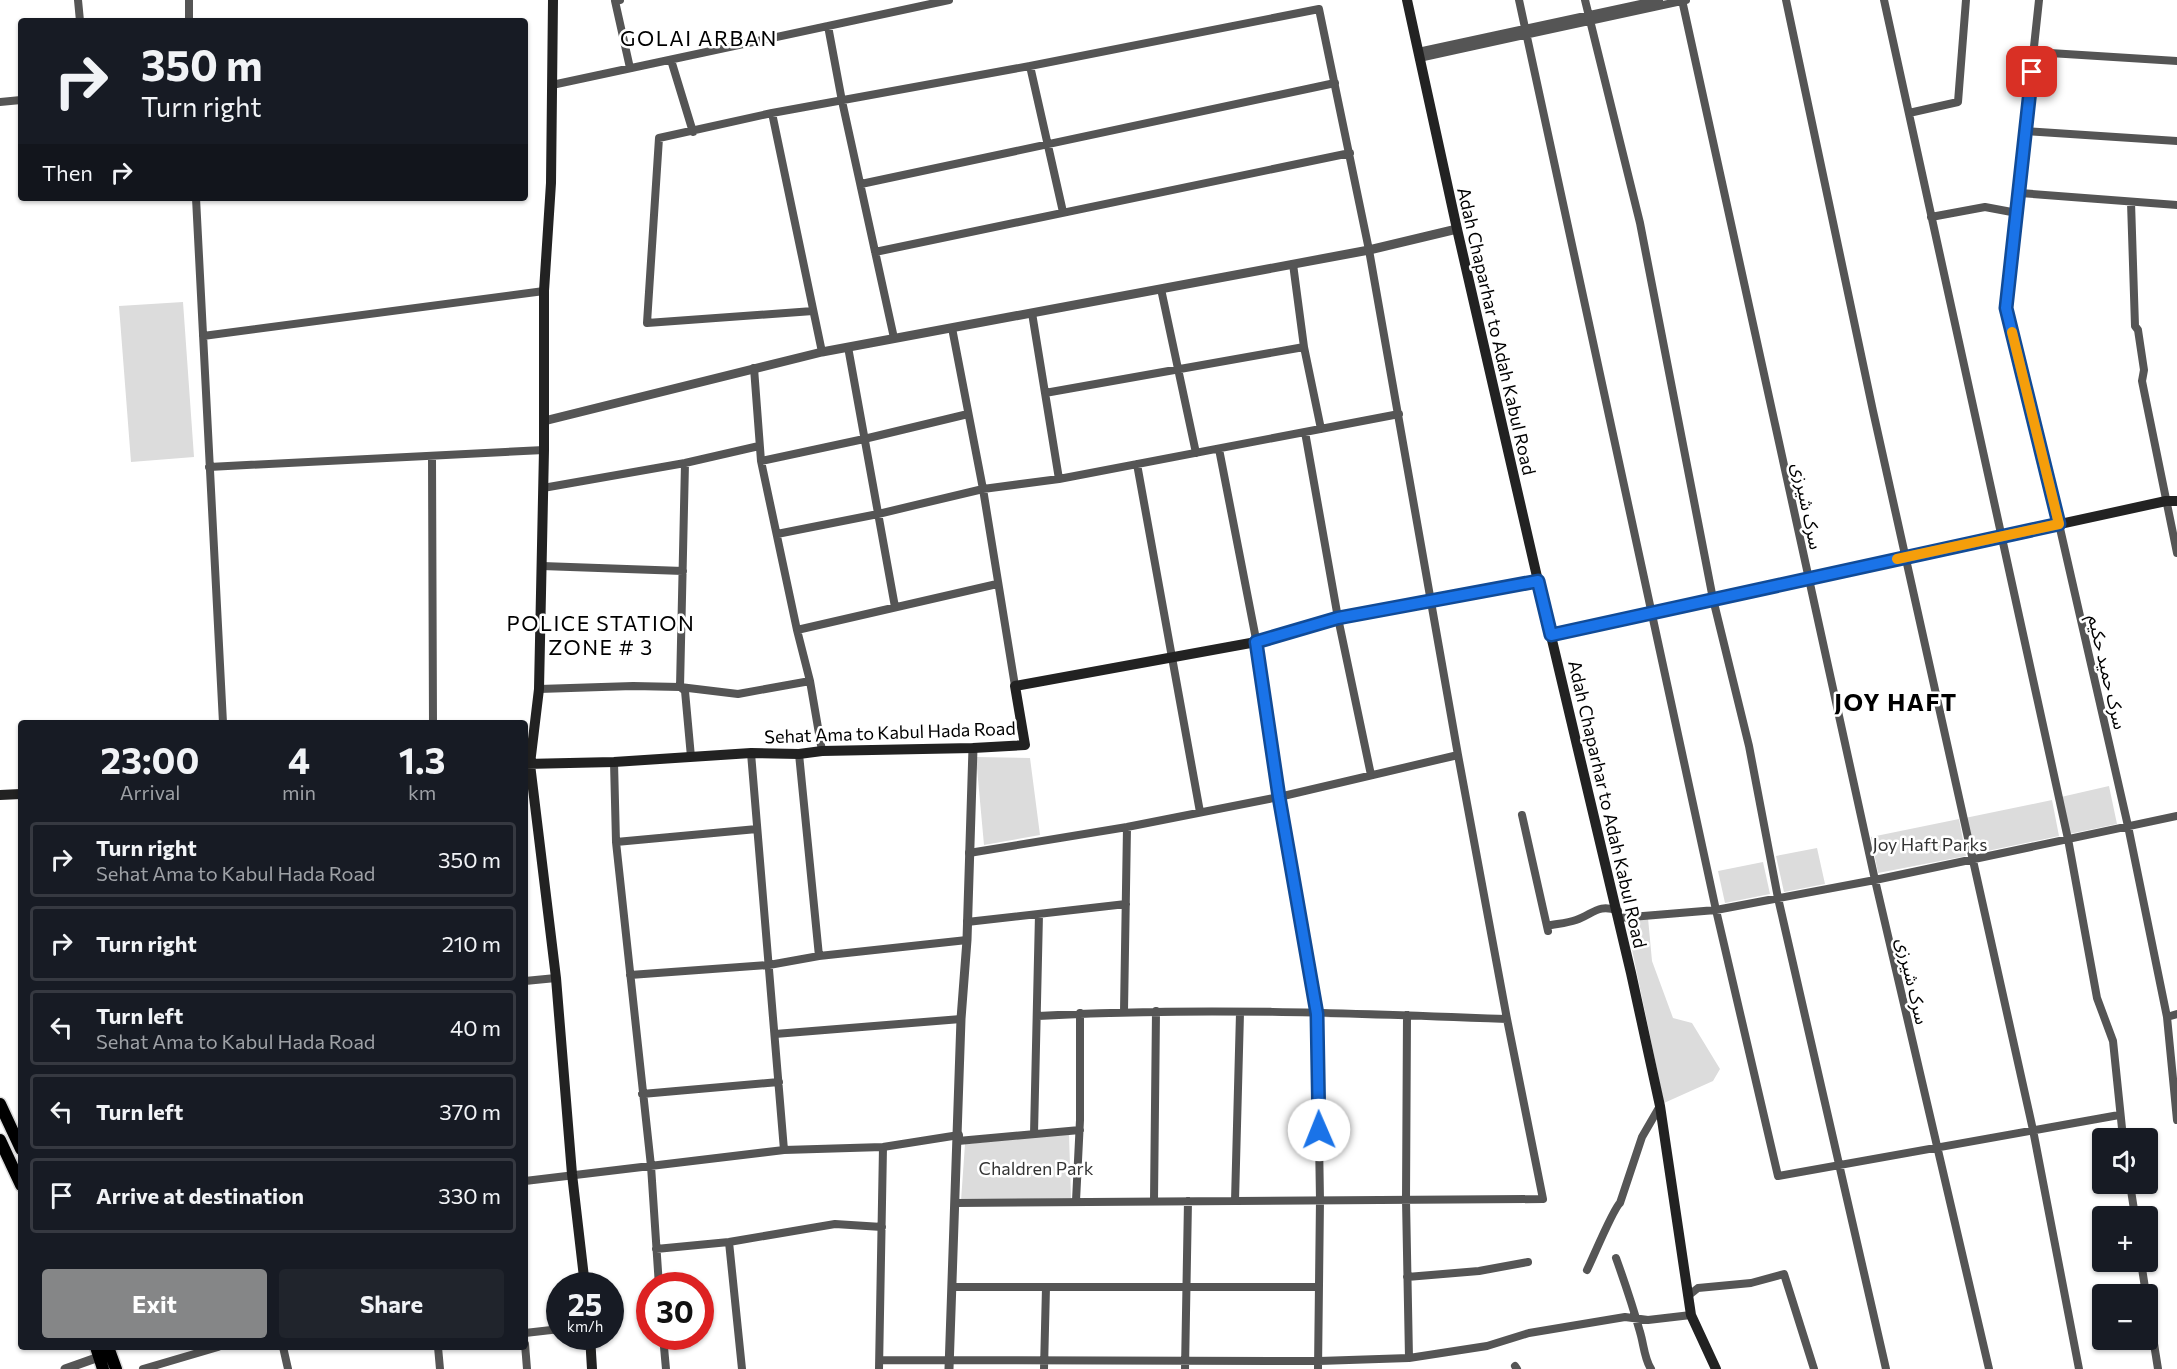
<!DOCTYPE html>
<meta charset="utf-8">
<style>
:root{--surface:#171b24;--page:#20242c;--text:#f1f3f6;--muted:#9ea1a6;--line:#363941;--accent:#858687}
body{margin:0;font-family:Commissioner,"Noto Sans Arabic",sans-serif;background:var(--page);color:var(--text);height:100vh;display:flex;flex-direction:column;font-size:22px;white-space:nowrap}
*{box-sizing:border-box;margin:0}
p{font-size:20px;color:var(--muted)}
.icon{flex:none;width:33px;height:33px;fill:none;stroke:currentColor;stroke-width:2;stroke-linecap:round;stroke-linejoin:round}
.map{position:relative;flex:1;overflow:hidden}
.drawer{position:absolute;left:18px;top:720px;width:510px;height:630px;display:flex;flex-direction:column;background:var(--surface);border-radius:6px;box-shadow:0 2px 4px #0004}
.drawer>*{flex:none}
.banner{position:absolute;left:18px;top:18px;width:510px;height:183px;border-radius:6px;box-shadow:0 2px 4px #0004;background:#171b24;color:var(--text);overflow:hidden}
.controls{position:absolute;left:2092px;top:1128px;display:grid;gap:12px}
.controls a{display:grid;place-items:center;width:66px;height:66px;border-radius:6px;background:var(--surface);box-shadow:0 2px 4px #0004;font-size:30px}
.speed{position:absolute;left:546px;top:1272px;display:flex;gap:12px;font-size:30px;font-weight:700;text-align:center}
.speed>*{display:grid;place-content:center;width:78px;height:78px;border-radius:50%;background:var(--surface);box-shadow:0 2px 4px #0004;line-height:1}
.speed small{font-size:15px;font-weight:400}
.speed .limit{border:9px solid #d22;background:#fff;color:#111}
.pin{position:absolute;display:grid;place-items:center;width:51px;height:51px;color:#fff;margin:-26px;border-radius:12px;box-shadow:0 3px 9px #0006}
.me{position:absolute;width:66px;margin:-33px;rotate:359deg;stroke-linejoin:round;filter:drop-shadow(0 0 4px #0008)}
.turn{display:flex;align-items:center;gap:21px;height:126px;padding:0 24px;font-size:27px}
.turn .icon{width:78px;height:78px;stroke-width:2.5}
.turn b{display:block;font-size:42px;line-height:51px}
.then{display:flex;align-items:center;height:57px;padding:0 24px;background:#0003;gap:12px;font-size:22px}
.eta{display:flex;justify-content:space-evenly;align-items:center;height:102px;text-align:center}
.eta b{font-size:36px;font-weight:700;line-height:42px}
.cta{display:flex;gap:12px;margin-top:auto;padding:12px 24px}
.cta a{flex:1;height:69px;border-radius:6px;background:var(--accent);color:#fff;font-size:24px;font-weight:700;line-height:69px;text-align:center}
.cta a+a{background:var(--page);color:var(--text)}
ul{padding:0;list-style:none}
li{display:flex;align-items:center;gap:18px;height:75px;margin:0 12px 9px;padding:0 12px;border:3px solid var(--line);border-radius:6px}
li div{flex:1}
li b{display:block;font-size:22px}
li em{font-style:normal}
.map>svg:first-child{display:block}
.green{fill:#dcdcdc}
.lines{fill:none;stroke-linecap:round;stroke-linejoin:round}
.trunk-casing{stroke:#dbdbdb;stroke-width:15}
.minor{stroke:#555;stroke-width:8}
.tertiary{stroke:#555;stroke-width:9}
.secondary{stroke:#222;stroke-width:10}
.trunk{stroke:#000;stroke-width:12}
.route-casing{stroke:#114b97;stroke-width:15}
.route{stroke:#1a73e8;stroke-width:10}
.slow{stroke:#f59e0b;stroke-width:10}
.labels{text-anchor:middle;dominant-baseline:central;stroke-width:5;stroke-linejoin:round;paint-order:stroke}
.street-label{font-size:18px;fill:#000;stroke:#fff}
.park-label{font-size:18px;fill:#333;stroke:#fff}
.quarter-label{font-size:21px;letter-spacing:1.5px;fill:#000;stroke:#fff}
.district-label{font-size:24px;font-weight:bold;letter-spacing:1.5px;fill:#000;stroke:#fff}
</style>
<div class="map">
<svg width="2177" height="1369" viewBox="0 0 2177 1369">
<rect width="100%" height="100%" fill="#fff"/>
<path class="green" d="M183 302 194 457 131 462 119 306Z
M976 757 1030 758 1040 835 984 845Z
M2109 786 2117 824 2069 834 2061 797Z
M2052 800 2059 836 1973 854 1965 818Z
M1959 819 1966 856 1878 873 1871 837Z
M1817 848 1825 884 1784 892 1776 856Z
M1763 862 1770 894 1725 903 1718 871Z
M1648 918 1652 961 1673 1018 1692 1023 1720 1069 1713 1081 1664 1103 1626 921Z
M1069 1134 1071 1198 961 1201 965 1144Z"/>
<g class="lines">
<defs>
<path id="trunk" d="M0 1104 21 1149
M0 1140 21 1185
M96 1347 103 1369
M108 1347 116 1369"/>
</defs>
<use href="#trunk" class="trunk-casing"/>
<path class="minor" d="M78 0 80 21
M620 0 615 1 630 68
M1519 0 1716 910 1778 1176 2119 1115
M1585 0 1640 223 1713 599 1749 746 1778 898 1886 1369
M1682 0 1875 880 1989 1369
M1786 0 1873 411 2033 1130 2079 1369
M1884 0 2068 839 2097 998 2113 1041 2123 1138
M2039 0 2006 308 2059 524 2128 826 2167 1017 2177 1120
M189 21V0
M828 26 842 101 894 338
M1418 52 1659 0
M2034 52 2177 61
M1419 58 1686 0
M671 60 693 132
M1030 66 1063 212
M552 85 949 0
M0 102 21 100
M772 113 822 352
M1909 113 1958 102 1966 0
M2025 131 2177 141
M861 184 1335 83
M2020 193 2177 205
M196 198 223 723
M2131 202 2135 326 2138 330 2144 370 2142 381 2177 553
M1931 217 1985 207 2017 213
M875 252 1350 153
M1293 264 1304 347 1321 429
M1161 289 1196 453
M813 311 647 323 659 138 772 113 1030 66 1319 9 1369 250 1458 755 1507 1019 1543 1199 956 1203
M1032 313 1059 479
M952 328 983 489 1015 686
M203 336 544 291
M848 347 895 607
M754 368 761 461 797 630 810 681 822 751
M1045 393 1304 347
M1305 432 1338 618 1371 775
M1219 449 1255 634 1279 797 1317 1014 1320 1200 1318 1369
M432 456 433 723
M761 461 864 439 968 414
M685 463 680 687 685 691 691 757
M1137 464 1200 812
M209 467 544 450
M543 488 685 463 759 446
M777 534 878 514 983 489 1059 479 1399 414
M542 566 683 571
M797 630 997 584
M539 689 633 686 680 687 738 694 810 681
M751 753 784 1150
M799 754 819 956
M614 762 616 842 651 1166 659 1286
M1522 815 1548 931
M616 842 757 829
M969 853 1127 827 1279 797 1458 755
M1619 918 1716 910 1875 880 2177 816
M967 922 1126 904
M1547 926C1556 924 1567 923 1576 920 1593 914 1599 903 1618 911
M630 975 769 965 819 956 967 940
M525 981 556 978
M1124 1011 1127 827
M1407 1015 1406 1200 1409 1358
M1038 1016C1194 1007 1351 1013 1507 1019
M2167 1017 2177 1014
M775 1034 961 1019
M642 1094 779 1082
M1034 1134 1039 914
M958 1141 1080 1130
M525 1181 784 1150 883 1147 959 1135
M2130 1184 2135 1216
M1076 1201 1080 1120V1013
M1154 1201 1156 1011
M1235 1201 1240 1013
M729 1242 742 1369
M656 1249 729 1242 835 1224 882 1227
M1616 1258C1625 1283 1633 1307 1640 1332 1644 1345 1644 1358 1651 1369
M2141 1262 2146 1294
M1587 1270C1593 1258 1613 1209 1620 1203L1642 1137 1660 1106
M1407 1277 1479 1271 1528 1262
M953 1287H1318
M1688 1296 1698 1288 1751 1283 1784 1274 1814 1369
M2148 1306 2158 1369
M525 1333 560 1329
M663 1336 666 1369
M525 1344 527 1369
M283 1347 288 1369
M438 1347 440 1369
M880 1360 1319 1361 1409 1358 1487 1346 1529 1333 1625 1317 1648 1320 1691 1315
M1515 1366 1517 1369
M143 1369 218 1347
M879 1369 883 1147
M1044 1369 1046 1287
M1185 1369 1188 1201"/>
<path class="tertiary" d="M544 421 822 352 1369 250 1457 229
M65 1369 99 1357
M949 1369 961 1019 967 940 973 748"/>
<path class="secondary" d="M553 0 551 183 544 291V450L539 689 530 764 556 978 572 1174 585 1286
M1407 0 1457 229 1538 581 1631 973 1660 1106 1691 1315 1716 1369
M1551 635 2166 501H2177
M525 764 614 762 751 753 799 754 822 751 973 748 1025 745 1015 686 1256 642 1338 618 1538 581
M0 795 21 794
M590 1336 592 1369"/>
<use href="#trunk" class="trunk"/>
</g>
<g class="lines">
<defs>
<path id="route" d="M1319 1130 1317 1014 1279 797 1256 642 1338 618 1538 581 1551 635 2059 524 2006 308 2032 72"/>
</defs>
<use href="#route" class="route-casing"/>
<use href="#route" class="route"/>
<path class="slow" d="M1897 559 2059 524 2012 332"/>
</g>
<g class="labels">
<g class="street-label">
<text transform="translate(1497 331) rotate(77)">Adah Chaparhar to Adah Kabul Road</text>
<text transform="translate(1808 506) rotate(78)">سرک شیرزی</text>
<text transform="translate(2108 672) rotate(77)">سرک حمید حکیم</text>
<text transform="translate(890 732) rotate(-2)">Sehat Ama to Kabul Hada Road</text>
<text transform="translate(1608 804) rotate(77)">Adah Chaparhar to Adah Kabul Road</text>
<text transform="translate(1913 981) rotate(77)">سرک شیرزی</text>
</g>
<g class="park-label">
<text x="1930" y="844">Joy Haft Parks</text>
<text x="1036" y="1168">Chaldren Park</text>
</g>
<g class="quarter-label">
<text x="699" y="37">GOLAI ARBAN</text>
<text x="601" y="622">POLICE STATION<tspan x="601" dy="24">ZONE # 3</tspan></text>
</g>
<g class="district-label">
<text x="1896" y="701">JOY HAFT</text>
</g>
</g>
</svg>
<div class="controls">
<a><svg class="icon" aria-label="sound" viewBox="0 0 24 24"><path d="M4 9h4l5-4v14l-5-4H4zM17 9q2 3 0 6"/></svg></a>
<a>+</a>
<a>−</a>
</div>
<div class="speed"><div>25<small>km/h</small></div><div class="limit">30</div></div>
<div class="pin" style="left:2032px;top:72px;background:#d93025"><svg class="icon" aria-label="arrive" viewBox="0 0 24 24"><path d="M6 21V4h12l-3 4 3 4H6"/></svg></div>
<svg class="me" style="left:1319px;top:1130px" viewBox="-20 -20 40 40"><circle r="19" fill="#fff"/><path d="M0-13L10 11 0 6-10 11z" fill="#1a73e8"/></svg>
<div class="banner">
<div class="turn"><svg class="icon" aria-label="right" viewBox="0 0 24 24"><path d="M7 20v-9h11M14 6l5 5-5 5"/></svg><div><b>350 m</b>Turn right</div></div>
<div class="then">Then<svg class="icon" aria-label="right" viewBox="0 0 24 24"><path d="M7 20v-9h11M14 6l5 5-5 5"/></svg></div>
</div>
<section class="drawer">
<div class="eta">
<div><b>23:00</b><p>Arrival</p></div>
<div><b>4</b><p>min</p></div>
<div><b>1.3</b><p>km</p></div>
</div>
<ul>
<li><svg class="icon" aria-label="right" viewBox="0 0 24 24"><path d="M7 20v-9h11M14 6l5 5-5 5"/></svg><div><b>Turn right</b><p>Sehat Ama to Kabul Hada Road</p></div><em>350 m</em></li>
<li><svg class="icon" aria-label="right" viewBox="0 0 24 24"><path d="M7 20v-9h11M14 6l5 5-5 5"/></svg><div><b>Turn right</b></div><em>210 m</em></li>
<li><svg class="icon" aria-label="left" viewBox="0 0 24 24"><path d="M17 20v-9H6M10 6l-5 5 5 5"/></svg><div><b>Turn left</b><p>Sehat Ama to Kabul Hada Road</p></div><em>40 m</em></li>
<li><svg class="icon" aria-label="left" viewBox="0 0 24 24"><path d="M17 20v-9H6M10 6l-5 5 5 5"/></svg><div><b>Turn left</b></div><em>370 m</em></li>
<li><svg class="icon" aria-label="arrive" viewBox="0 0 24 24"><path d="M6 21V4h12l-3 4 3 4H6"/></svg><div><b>Arrive at destination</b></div><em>330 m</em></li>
</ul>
<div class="cta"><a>Exit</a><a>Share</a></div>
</section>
</div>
